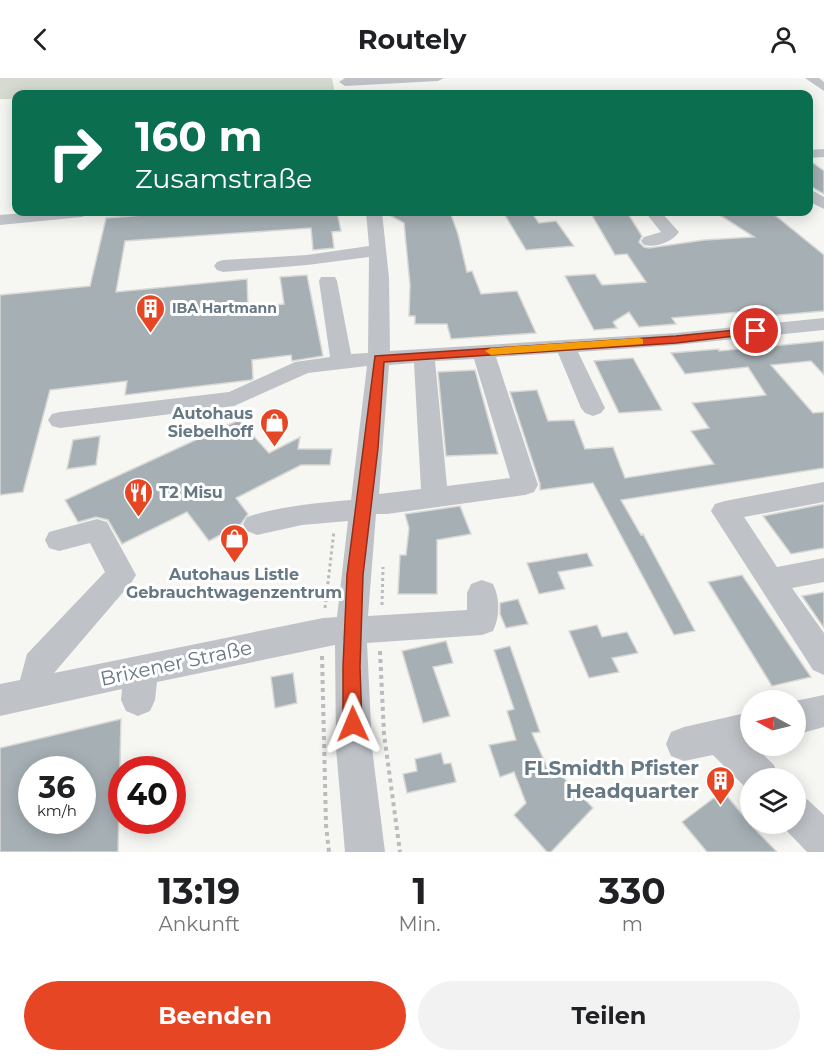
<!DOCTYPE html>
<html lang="de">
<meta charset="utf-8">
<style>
:root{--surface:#fff;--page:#f2f2f2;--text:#202124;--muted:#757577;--accent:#e64623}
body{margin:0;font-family:Montserrat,sans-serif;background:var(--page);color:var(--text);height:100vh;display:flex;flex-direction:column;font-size:22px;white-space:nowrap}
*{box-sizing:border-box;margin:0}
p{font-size:20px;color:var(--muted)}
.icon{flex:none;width:33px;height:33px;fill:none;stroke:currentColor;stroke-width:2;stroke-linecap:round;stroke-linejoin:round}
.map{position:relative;height:774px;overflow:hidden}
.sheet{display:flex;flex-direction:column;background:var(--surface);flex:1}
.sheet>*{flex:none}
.guide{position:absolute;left:12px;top:12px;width:801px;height:126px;border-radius:12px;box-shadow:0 3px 15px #0003;background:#0b6e4f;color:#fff;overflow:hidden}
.needle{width:39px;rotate:277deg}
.buttons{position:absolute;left:740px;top:612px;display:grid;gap:12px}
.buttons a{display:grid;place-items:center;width:66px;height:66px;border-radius:50%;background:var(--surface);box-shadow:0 3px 15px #0003;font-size:30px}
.speed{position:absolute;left:18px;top:678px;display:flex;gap:12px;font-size:30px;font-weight:700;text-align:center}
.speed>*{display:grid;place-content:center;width:78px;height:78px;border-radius:50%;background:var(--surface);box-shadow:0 3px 15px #0003;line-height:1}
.speed small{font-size:15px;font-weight:400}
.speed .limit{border:9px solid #d22;background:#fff;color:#111}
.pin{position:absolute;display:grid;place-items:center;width:51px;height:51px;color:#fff;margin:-26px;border:3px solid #fff;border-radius:50%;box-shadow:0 2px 6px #0007}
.me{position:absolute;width:66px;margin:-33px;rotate:359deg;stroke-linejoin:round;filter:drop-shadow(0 0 4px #0008)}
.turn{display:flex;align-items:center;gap:21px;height:126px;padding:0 24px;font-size:27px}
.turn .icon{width:78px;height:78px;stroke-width:2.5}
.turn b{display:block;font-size:42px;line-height:51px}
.eta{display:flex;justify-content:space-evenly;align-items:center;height:102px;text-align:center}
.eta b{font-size:36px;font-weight:700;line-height:42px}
.action{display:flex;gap:12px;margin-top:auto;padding:12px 24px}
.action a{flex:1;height:69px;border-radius:36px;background:var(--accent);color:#fff;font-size:24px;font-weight:700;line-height:69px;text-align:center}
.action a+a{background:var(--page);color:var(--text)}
header{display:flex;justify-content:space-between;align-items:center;height:78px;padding:0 24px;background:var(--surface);font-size:27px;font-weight:700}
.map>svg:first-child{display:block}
.green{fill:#d6dbd2}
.building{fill:#a6afb4;stroke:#d8d8d5;stroke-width:1.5;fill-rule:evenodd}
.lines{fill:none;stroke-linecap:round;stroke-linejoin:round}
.path-far1{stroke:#b9bcbe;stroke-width:3;stroke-dasharray:3 3;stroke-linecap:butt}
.path{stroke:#b9bcbe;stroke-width:4;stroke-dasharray:4 4;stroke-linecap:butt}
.minor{fill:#bfc3c7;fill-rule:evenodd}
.route{fill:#e64623;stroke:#962e17;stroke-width:1.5}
.slow{fill:#f59e0b}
.labels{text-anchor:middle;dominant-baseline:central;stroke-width:6;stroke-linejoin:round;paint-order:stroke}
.far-poi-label{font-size:14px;font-weight:bold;fill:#657884;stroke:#fff;text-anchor:start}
.poi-label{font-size:16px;font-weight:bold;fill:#657884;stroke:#fff;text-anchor:end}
.near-street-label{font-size:20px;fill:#657884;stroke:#fff}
.near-poi-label{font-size:20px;font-weight:bold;fill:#657884;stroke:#fff;text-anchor:end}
</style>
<header><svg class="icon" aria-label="back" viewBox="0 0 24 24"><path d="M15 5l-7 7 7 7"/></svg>Routely<svg class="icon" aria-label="person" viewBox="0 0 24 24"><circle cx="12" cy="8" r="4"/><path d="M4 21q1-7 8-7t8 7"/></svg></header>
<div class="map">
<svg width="824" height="774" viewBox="0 0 824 774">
<rect width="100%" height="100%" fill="#f6f6f3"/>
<path class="green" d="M0 0H332L335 16H16V21H0Z"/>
<path class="building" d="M809 82 824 93V116L808 107Z
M180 134H337L341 153 332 154 334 170 313 172 311 150 125 163 116 214 247 201 248 230 284 226 280 199 307 197 323 278 292 283 291 277 252 282 253 301 251 302 125 317 127 303 50 312 23 414 0 417V217L90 208 106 140Z
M384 134H450L458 156 467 194 472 193 481 216 517 213 536 255 451 261 447 246H415V238H409L410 207 404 145Z
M503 134H531L539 145 556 143 574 168 526 172Z
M590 134H627L642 158 639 164 644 169 649 170 704 162 754 159 715 134H771L824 177V233L756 239 751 233 672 240 676 246 639 249 629 234 613 244 617 250 594 252 565 198 595 196 602 207 646 204 627 176 615 177Z
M824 263V297L811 283 771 287 813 335 824 334V390L621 422 641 457 643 456 695 553 674 557 593 405 540 412V406L510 314 537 312 548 343 574 342 585 371 613 369 625 400 714 386 691 353 709 350 692 325 766 317 748 289 685 296 671 275 719 271V273Z
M633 280 662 332 619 335 594 283Z
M475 292 498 376 446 378 438 294Z
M239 342 269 375 300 359 298 371H332L330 387H301L236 420 248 436 241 446 209 463 187 434 122 466 108 442 96 439 78 444 65 422Z
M100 358 96 387 67 391 73 362Z
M824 426V470L791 476 763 438Z
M460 428 471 456 437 462V516H398L400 477H406L409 450 405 436Z
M587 475 593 488 558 494 565 511 539 516 527 485Z
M742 497 811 599 772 608 708 504Z
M824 514V550L802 518Z
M518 521 528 546 506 550 500 536V525Z
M597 547 602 559 627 554 638 575 612 580 619 594 589 600 569 553Z
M446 563 453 585 433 589 450 638 423 645 402 573Z
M510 568 540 654 532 655 552 700 558 694 593 730 551 774H547L514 737 526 725 514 694 500 699 489 667 516 662 507 633 514 631 494 572Z
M293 595 297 625 275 630 271 599Z
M121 641 118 774H0V670ZM32 692H82V742H32Z
M441 675 444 686 451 685 456 704 407 715 403 696 417 693 415 681Z
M723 713 750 746 777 774H707L682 744Z"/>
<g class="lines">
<path class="path-far1" d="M382 527 383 489
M325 530 334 453"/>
<path class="path" d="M380 573 384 656 400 774
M322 578 326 747 329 774"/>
<path class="minor" d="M356 0H444L438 3 345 8 339 4 345 0Z
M805 0H819L824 4V13Z
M824 71V79L808 80V72Z
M808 110 824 119V131L808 123Z
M36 134H90L82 139 0 147V137Z
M366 134H382L389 200 390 273 676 255 824 240V252L676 267 578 274 605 330 601 335 593 338 585 335 581 330 558 275 496 279 538 407 534 414 525 417 387 436H376L368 538 467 532V515L471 506 482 502 493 506C500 520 500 539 493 553L482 557 367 565 372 670 385 774H345L336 670 335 567 157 604 155 622 150 633 138 638 126 633 121 622 122 611 0 638V606L20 602 27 576 105 494 90 465 59 473 49 470 45 462 49 454 97 441 107 444 136 497 131 505 54 595 323 540 337 539 348 443 302 447 257 457 247 453 243 446 247 439C281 428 316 425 351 422L367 288 308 295 234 328 60 350 52 348 48 342 52 336 60 334 229 314 295 284 330 279 319 203 321 199H335L337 203 351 276 368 275 369 179 307 187 223 194 217 192 214 188 217 184 223 182 307 177 369 168ZM474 281 510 400 447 408 435 283ZM414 285 421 411 379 416 389 287Z
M645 134H661L679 154C672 164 656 170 644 167L641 163 644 159 661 154Z
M824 404V424L744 439 777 489 824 480V504L792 510 824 555V597L813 592 711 433 715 426 725 423Z
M824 617V649L795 657V623Z
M750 634V668H754L774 687 779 700H750V714L713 677 684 683 671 678 666 666 671 654 684 649Z
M795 716 808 722 824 737V774H807L782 748 780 746H795Z"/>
</g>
<path class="route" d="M756 250 760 251V255L676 265 384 284 378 370 363 497 360 589 362 646 359 652 353 655 346 652 343 646V589L347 497 375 278 676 258Z"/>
<path class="slow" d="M639 260 643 261V266L491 277 485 273 491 270Z"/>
<defs>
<symbol id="building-pin" viewBox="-11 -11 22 30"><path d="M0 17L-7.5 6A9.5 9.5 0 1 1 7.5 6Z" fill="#e64623" stroke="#fff"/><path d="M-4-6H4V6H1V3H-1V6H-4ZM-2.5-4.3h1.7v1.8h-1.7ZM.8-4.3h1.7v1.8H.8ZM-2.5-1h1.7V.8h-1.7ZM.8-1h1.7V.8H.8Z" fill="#fff"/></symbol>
<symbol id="shop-pin" viewBox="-11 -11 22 30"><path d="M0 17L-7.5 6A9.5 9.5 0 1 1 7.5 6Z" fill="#e64623" stroke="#fff"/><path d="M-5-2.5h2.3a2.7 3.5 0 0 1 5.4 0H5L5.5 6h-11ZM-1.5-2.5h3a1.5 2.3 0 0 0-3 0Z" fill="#fff"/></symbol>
<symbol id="restaurant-pin" viewBox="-11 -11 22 30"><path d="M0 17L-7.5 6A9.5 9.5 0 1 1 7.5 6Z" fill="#e64623" stroke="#fff"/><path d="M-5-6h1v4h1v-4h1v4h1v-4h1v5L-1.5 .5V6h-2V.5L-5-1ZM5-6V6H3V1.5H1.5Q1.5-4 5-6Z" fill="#fff"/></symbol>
</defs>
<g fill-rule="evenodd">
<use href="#building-pin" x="134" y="214" width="33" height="45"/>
<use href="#shop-pin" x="258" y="328" width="33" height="45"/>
<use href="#restaurant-pin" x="122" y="398" width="33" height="45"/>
<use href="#shop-pin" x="218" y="444" width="33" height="45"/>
<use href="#building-pin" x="704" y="686" width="33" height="45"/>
</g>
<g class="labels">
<g class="far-poi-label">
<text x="172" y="230">IBA Hartmann</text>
</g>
<g class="poi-label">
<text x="253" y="335">Autohaus<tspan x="253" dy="18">Siebelhoff</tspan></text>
<text x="159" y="414" text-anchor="start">T2 Misu</text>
<text x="234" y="496" text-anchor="middle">Autohaus Listle<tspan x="234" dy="18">Gebrauchtwagenzentrum</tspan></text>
</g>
<g class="near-street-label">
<text transform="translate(176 585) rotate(-12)">Brixener Straße</text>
</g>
<g class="near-poi-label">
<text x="699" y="690">FLSmidth Pfister<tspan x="699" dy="23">Headquarter</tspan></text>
</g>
</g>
</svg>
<div class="buttons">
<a><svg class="needle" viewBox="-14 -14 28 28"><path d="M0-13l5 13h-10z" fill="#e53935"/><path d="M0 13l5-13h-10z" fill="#757577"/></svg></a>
<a><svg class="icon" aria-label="layers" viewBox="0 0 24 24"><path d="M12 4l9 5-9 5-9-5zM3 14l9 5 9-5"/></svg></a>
</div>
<div class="speed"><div>36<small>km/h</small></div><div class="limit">40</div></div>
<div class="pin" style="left:756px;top:253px;background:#d93025"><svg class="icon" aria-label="arrive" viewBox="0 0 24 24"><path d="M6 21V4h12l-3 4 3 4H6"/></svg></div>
<svg class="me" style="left:353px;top:646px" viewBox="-20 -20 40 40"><path d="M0-17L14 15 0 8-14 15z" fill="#e64623" stroke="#fff" stroke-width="4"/></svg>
<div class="guide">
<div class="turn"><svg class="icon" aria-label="right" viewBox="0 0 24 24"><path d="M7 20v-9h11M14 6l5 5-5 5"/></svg><div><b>160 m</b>Zusamstraße</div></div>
</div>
</div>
<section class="sheet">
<div class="eta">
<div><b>13:19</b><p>Ankunft</p></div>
<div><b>1</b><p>Min.</p></div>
<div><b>330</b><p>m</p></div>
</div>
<div class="action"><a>Beenden</a><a>Teilen</a></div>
</section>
